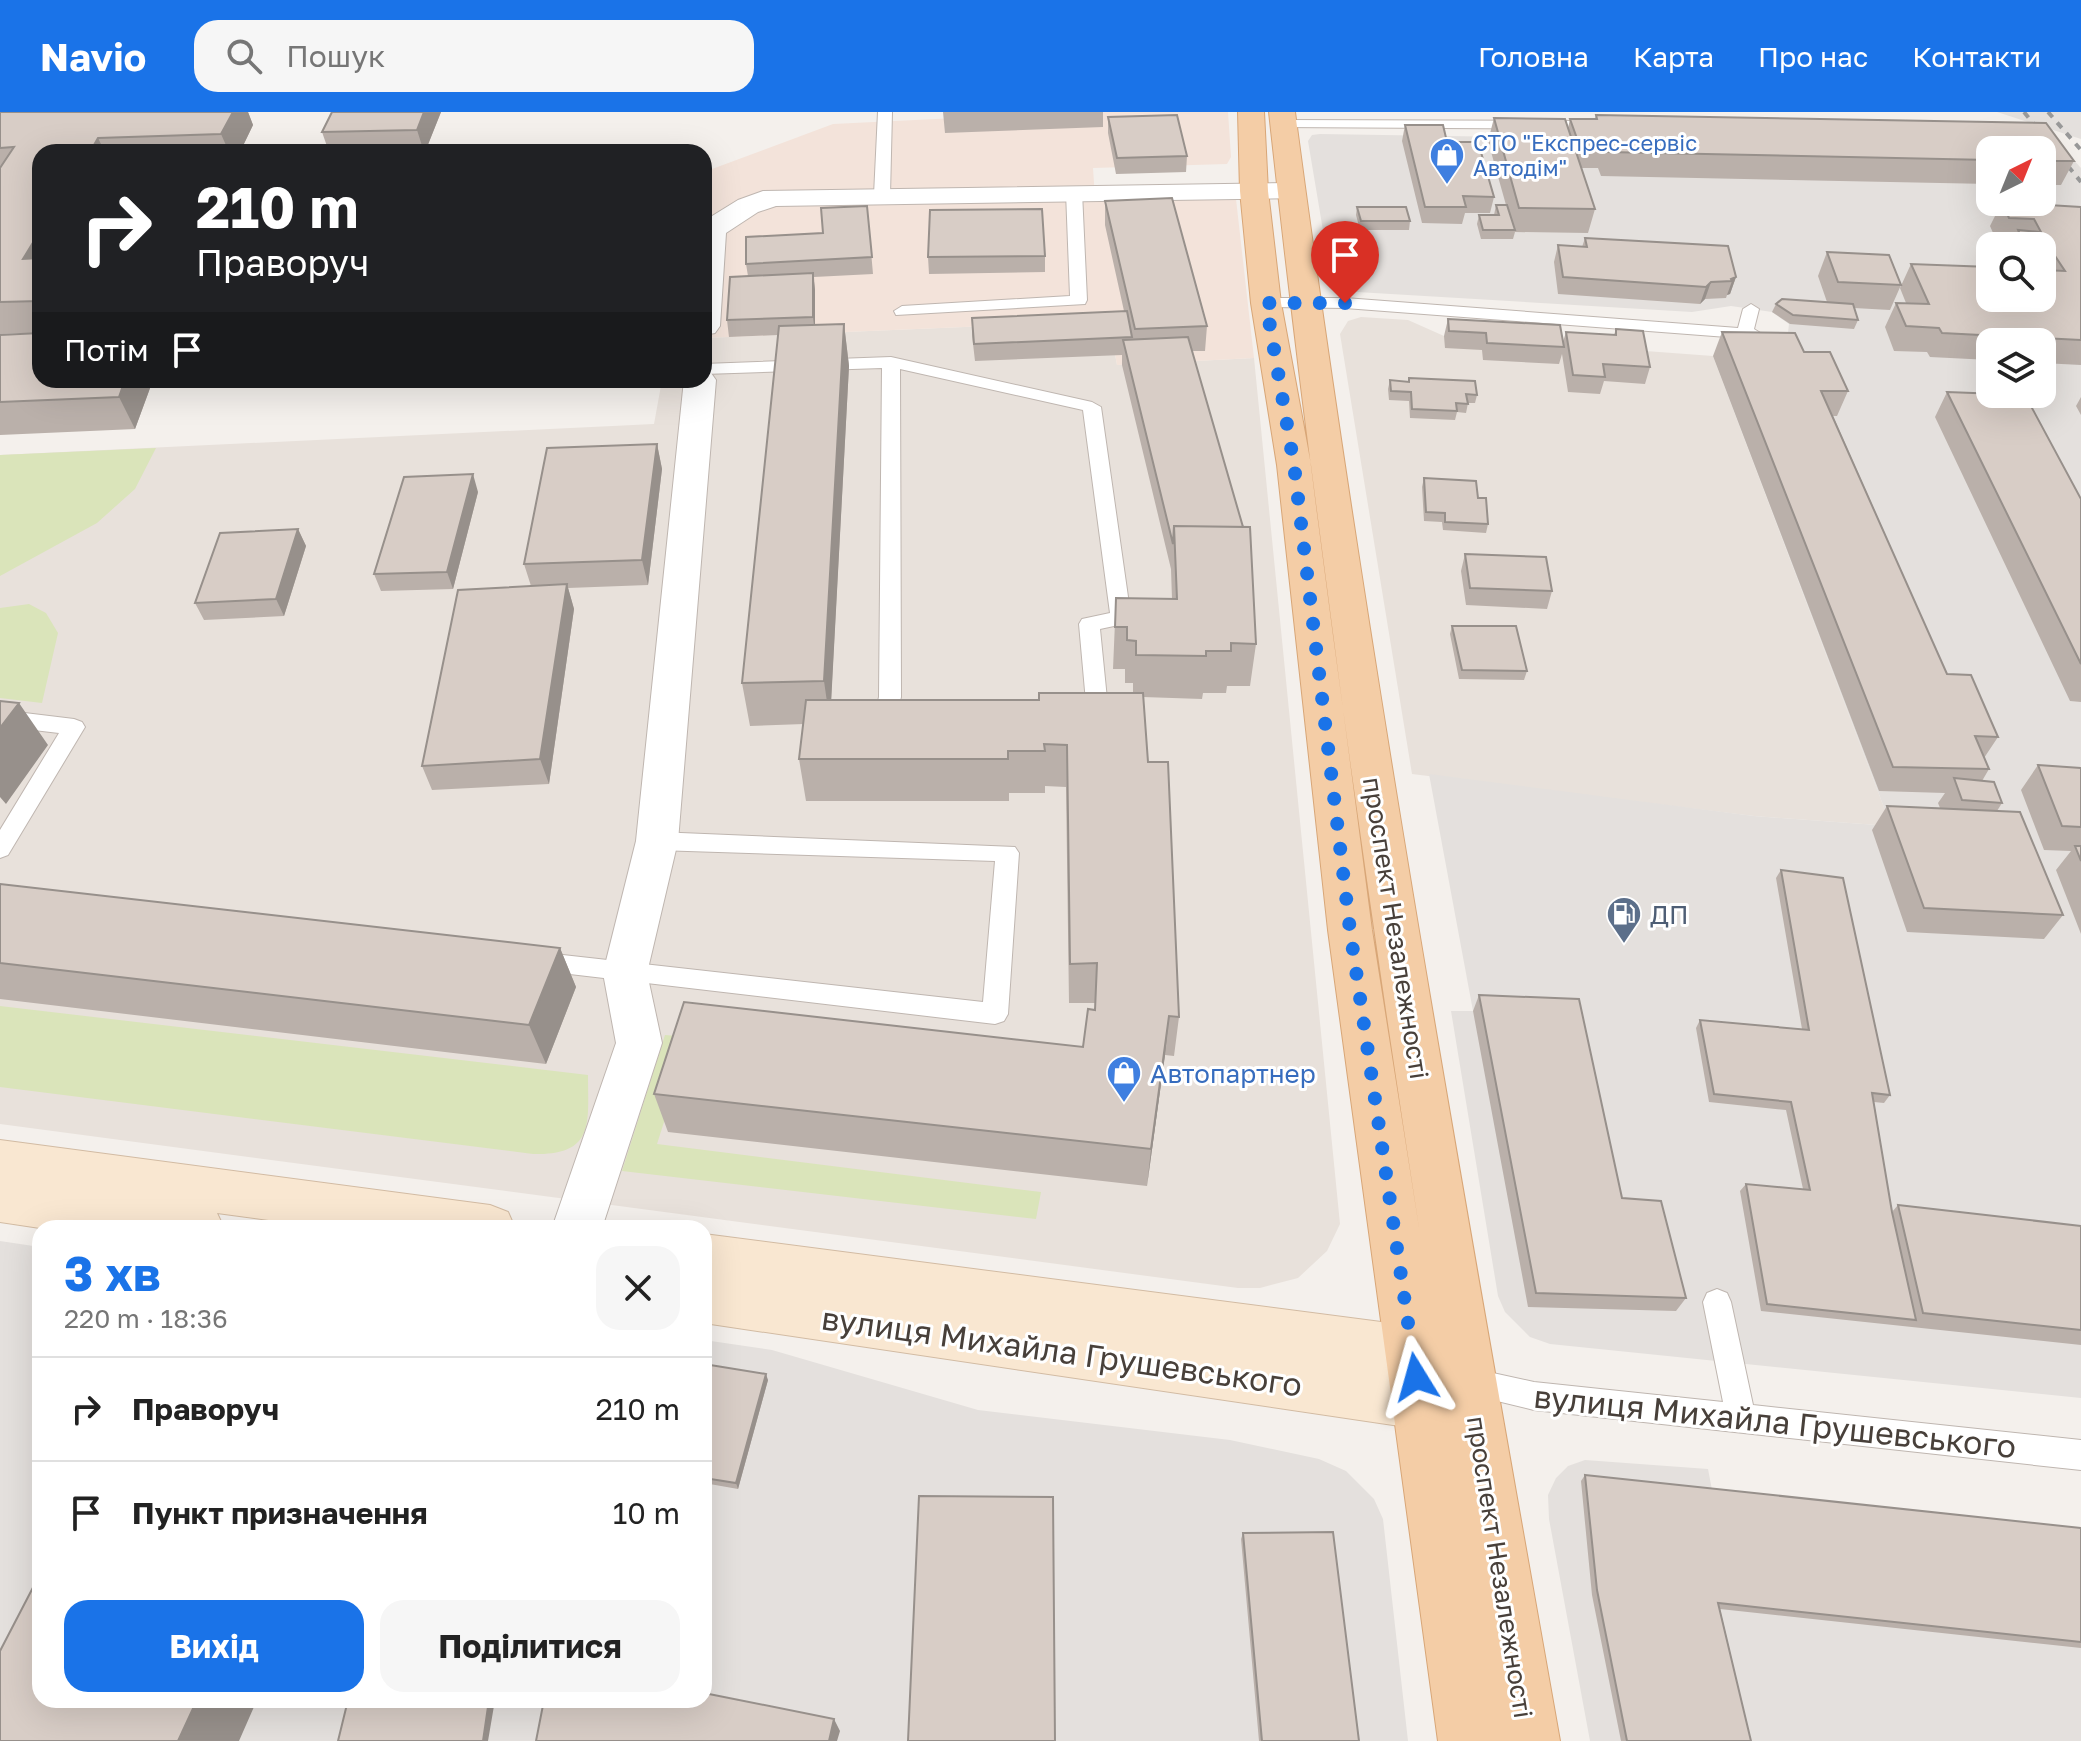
<!DOCTYPE html>
<html lang="uk">
<meta charset="utf-8">
<style>
:root{--surface:#fff;--page:#f6f6f6;--text:#222;--muted:#767676;--line:#e0e0e0;--accent:#1a73e8}
body{margin:0;font-family:"Golos Text",sans-serif;background:var(--page);color:var(--text);height:100vh;display:flex;flex-direction:column;font-size:30px;white-space:nowrap}
*{box-sizing:border-box;margin:0}
p{font-size:26px;color:var(--muted)}
.icon{flex:none;width:44px;height:44px;fill:none;stroke:currentColor;stroke-width:2;stroke-linecap:round;stroke-linejoin:round}
.map{position:relative;flex:1;overflow:hidden}
.details{position:absolute;left:32px;top:1108px;width:680px;height:488px;display:flex;flex-direction:column;background:var(--surface);border-radius:24px;box-shadow:0 8px 32px #0002}
.details>*{flex:none}
.guide{position:absolute;left:32px;top:32px;width:680px;height:244px;border-radius:24px;box-shadow:0 8px 32px #0002;background:#202124;color:#fff;overflow:hidden}
.needle{width:52px;rotate:43deg}
.fabs{position:absolute;left:1976px;top:24px;display:grid;gap:16px}
.fabs a{display:grid;place-items:center;width:80px;height:80px;border-radius:16px;background:var(--surface);box-shadow:0 8px 32px #0002;font-size:40px}
.pin{position:absolute;display:grid;place-items:center;width:68px;height:68px;color:#fff;margin:-82px -34px;border-radius:50% 50% 50% 0;rotate:-45deg;box-shadow:0 0 8px #0007}
.pin .icon{rotate:45deg}
.me{position:absolute;width:88px;margin:-44px;rotate:352deg;stroke-linejoin:round;filter:drop-shadow(0 0 6px #0008)}
.turn{display:flex;align-items:center;gap:28px;height:168px;padding:0 32px;font-size:36px}
.turn .icon{width:104px;height:104px;stroke-width:2.5}
.turn b{display:block;font-size:56px;line-height:68px}
.then{display:flex;align-items:center;height:76px;padding:0 32px;background:#0003;gap:16px;font-size:30px}
.round{display:grid;place-items:center;flex:none;width:84px;height:84px;border-radius:24px;background:var(--page)}
.head{display:flex;align-items:center;justify-content:space-between;height:136px;padding:0 32px}
h1{font-size:48px;font-weight:700;line-height:60px;color:var(--accent)}
.primary-button{display:flex;gap:16px;margin-top:auto;padding:16px 32px}
.primary-button a{flex:1;height:92px;border-radius:24px;background:var(--accent);color:#fff;font-size:32px;font-weight:700;line-height:92px;text-align:center}
.primary-button a+a{background:var(--page);color:var(--text)}
ul{padding:0;list-style:none}
li{display:flex;align-items:center;gap:24px;height:104px;padding:0 32px;border-top:2px solid var(--line)}
li div{flex:1}
li b{display:block;font-size:30px}
li em{font-style:normal}
header{display:flex;align-items:center;gap:48px;box-sizing:border-box;height:112px;padding:0 40px;background:var(--accent);color:#fff}
header strong{font-size:38px}
nav{display:flex;gap:44px;margin-inline-start:auto;font-size:28px}
.search{width:560px;height:72px;background:var(--page);display:flex;align-items:center;gap:20px;box-sizing:border-box;padding:0 28px;border-radius:24px;color:var(--muted);font-size:30px}
.map>svg:first-child{display:block}
.residential{fill:#e8e1db}
.commercial{fill:#f3e3da}
.industrial{fill:#e4e0dd;fill-rule:evenodd}
.green{fill:#dae4ba}
.lines{fill:none;stroke-linecap:round;stroke-linejoin:round}
.lane-casing{stroke:#bfb6b0;stroke-width:2}
.street-casing{stroke:#bfb6b0;stroke-width:2}
.secondary-casing{stroke:#d2bba3;stroke-width:2}
.primary-casing{stroke:#d8a677;stroke-width:2}
.lane{fill:#fff;fill-rule:evenodd}
.street{fill:#fff;fill-rule:evenodd}
.secondary{fill:#f9e7d1;fill-rule:evenodd}
.primary{fill:#f4cda6;fill-rule:evenodd}
.rail{stroke:#999;stroke-width:4;stroke-dasharray:7 7;stroke-linecap:butt}
.wall{fill:#bab0aa}
.shaded-wall{fill:#97908b}
.building{fill:#d8cdc6;stroke:#97908b;stroke-width:2}
.route{stroke:#1a73e8;stroke-width:14;stroke-dasharray:0 25.2}
.labels{text-anchor:middle;dominant-baseline:central;stroke-width:6;stroke-linejoin:round;paint-order:stroke}
.far-shop-label{font-size:22px;fill:#366cbe;stroke:#fff;text-anchor:start}
.service-label{font-size:26px;fill:#4e5e75;stroke:#fff;text-anchor:start}
.street-label{font-size:26px;fill:#48403a;stroke:#fff}
.shop-label{font-size:26px;fill:#366cbe;stroke:#fff;text-anchor:start}
.near-street-label{font-size:32px;fill:#48403a;stroke:#fff}
</style>
<header>
<strong>Navio</strong>
<div class="search"><svg class="icon" aria-label="search" viewBox="0 0 24 24"><circle cx="10" cy="10" r="6"/><path d="M15 15l6 6"/></svg>Пошук</div>
<nav><a>Головна</a><a>Карта</a><a>Про нас</a><a>Контакти</a></nav>
</header>
<div class="map">
<svg width="2081" height="1629" viewBox="0 0 2081 1629">
<rect width="100%" height="100%" fill="#f4f0ec"/>
<path class="residential" d="M1361 205 1408 208 1444 224 1713 244 1891 714 1754 704 1412 662 1340 222 1348 209Z
M1109 209 1117 253 1254 246 1340 1112 1327 1139 1298 1166 1260 1176H1238L0 1012V343L654 312 662 268H704V226Z"/>
<path class="commercial" d="M1081 0H1228L1231 45 1227 52 1093 56 1095 86 1236 87 1254 246 1117 253 1109 209 704 226V60L833 12Z"/>
<path class="industrial" d="M1997 0H2081V27Z
M1320 22 2061 34 2081 56V1286L1550 1232 1530 1225 1505 1200 1498 1184 1451 899H1473L1429 662 1754 704 1891 714 1713 244 1785 246 1789 212 1772 200 1731 194 1692 200 1340 179 1332 172 1308 29 1312 23ZM1990 38H2042V90H1990ZM1990 134H2042V186H1990ZM1990 230H2042V282H1990Z
M0 1129 40 1135V1588H704V1228L772 1238 978 1298 1230 1328 1319 1347 1346 1359 1374 1387 1383 1407 1408 1629H0Z
M1585 1348 1708 1357 1713 1383 2081 1422V1629H1590L1549 1407 1548 1383 1556 1366 1568 1354Z"/>
<path class="green" d="M156 336 135 377 97 411 0 464V343Z
M29 492 46 501 58 521 42 591 0 586V496Z
M0 894 588 963C588 1012 595 1043 533 1042L0 975Z
M665 923 691 925 657 1032 1041 1080 1036 1107 622 1059Z"/>
<g class="lines">
<defs>
<path id="lane" d="M878 0H892L890 83 882 88 874 83Z
M1283 8 1602 9 1609 13 1602 17 1278 15V9Z
M1074 75 1082 80 1087 188 1085 192 896 203 894 199 902 194 1070 184 1066 80Z
M1266 186H1345L1738 216 1743 197 1751 192 1759 197 1754 217 1762 222 1753 227 1345 196 1260 195 1258 191Z
M891 245 1092 290 1101 295 1131 506 1128 511 1100 517 1108 597 1105 602 1080 606 1072 603 1069 598 1072 593 1086 590 1079 512 1082 507 1110 501 1083 298 900 257 901 585 898 597 907 600 910 605 907 610H877L874 605 879 585 882 256 704 262V252Z
M0 598 74 607 82 610 85 615 8 743 0 746V718L59 621 0 614Z
M657 720 1015 735 1019 741 1008 902 1004 909 995 912 527 857 524 850 527 843 536 840 983 890 995 749 657 738 649 735 645 729 649 723Z
M1717 1177 1727 1181 1731 1190 1753 1293 2081 1328V1358L1534 1298 1460 1280 1455 1270 1460 1260 1470 1256 1534 1270 1723 1290 1703 1190 1707 1181Z"/>
<path id="street" d="M1290 71 1300 74 1304 80 1300 86 776 94 758 100 726 121 720 214 715 221 704 223V109L738 88 763 79Z
M704 259 711 261 716 268 678 729 647 861 662 931 602 1116H552L616 931 603 861 636 729 684 268H704Z"/>
<path id="secondary" d="M0 1028 490 1093 508 1100 515 1116H327L217 1101 224 1116H40L0 1110Z
M704 1122 1412 1214 1459 1236 1467 1254 1464 1260 1475 1280 1467 1298 1420 1317 704 1211Z"/>
<path id="primary" d="M1238 0H1264L1268 79 1281 191 1311 353 1372 818 1420 1122C1362 749 1310 375 1269 0H1295C1367 546 1464 1087 1560 1629H1438L1328 818 1277 353 1251 191 1240 79Z"/>
</defs>
<use href="#lane" class="lane-casing"/>
<use href="#street" class="street-casing"/>
<use href="#secondary" class="secondary-casing"/>
<use href="#primary" class="primary-casing"/>
<use href="#lane" class="lane"/>
<use href="#street" class="street"/>
<use href="#secondary" class="secondary"/>
<use href="#primary" class="primary"/>
<path class="rail" d="M2024 0 2081 70
M2048 0 2081 38"/>
</g>
<path class="wall" d="M0 0H248L253 13 240 40H40V221L0 222Z
M441 0 425 40H329L322 20Z
M943 0H1103V15L945 21Z
M1596 3 2046 11 2074 49 2061 73H2042V38H1990V72L1601 64 1598 56H1581L1595 97 1588 121 1515 120 1513 127H1481L1477 112 1479 103H1494L1496 93H1506L1488 29 1494 6 1565 7 1568 16 1570 7H1595Z
M1108 5 1187 44 1186 60 1116 62 1108 21Z
M1405 13 1447 30 1494 85 1490 101H1465L1462 112 1422 111 1402 29Z
M1105 89 1207 214 1205 239H1192L1256 532 1250 574H1227L1226 581H1203L1202 587 1143 585 1148 650 1179 905 1174 944 1165 943 1147 1074 668 1020 654 982 1083 935 1095 898V891H1069L1066 675 1045 674V681H1009V689H806L799 647 804 612 750 614 742 571 778 223 729 225 727 208 748 164 746 152 823 121 867 94 873 162 814 165 815 178V213L844 212 849 254 831 588H1039L1133 581V571H1125V557H1113L1116 486 1172 487 1171 457 1122 253V243L975 249 972 223V206L1124 199 1105 113Z
M2002 90 2081 95V253L2042 251V230H1990V248L1930 245 1927 240 1894 239 1885 215 1896 191H1906L1900 176 1911 152 2042 186V134H2010L2012 131 1997 130 1990 114Z
M1357 95 1410 109 1409 118H1360L1356 103Z
M1585 126 1736 165 1730 182 1727 183 1726 186 1705 187 1700 192 1558 182 1554 150 1558 133 1582 135Z
M1827 140 1901 173 1890 198 1854 196 1858 208 1854 217 1790 212 1772 200 1776 192 1827 190 1818 164Z
M1045 144V160L929 162 928 145Z
M1448 207 1563 230 1566 220 1614 223 1616 217 1650 255 1645 272 1604 269 1600 282 1568 280 1562 242 1559 252 1483 248 1482 238 1445 236 1444 224Z
M1722 220 1804 240 1848 279 1837 304H1833L1947 562 1998 625 1984 646 1989 657 1982 669 2002 691 1997 699 2063 803 2044 827 1907 820 1872 718 1887 694 1940 696 1938 691 1945 681 1879 679 1713 244Z
M0 223 40 268H153L135 317 0 323Z
M1409 266 1477 283 1475 291H1468L1466 301 1457 300 1455 308 1410 306 1409 289 1389 288 1388 277 1390 268 1408 270Z
M1947 280 2081 387V590L2070 589 1935 305Z
M2081 285V303L2076 294Z
M657 332 662 357 648 473 568 476 574 497 549 672 432 678 422 654 531 474 524 452Z
M1424 366 1478 386 1488 412 1486 421 1443 418 1442 410 1424 409 1422 375Z
M478 380 453 477 381 479 374 462Z
M298 417 306 434 284 504 204 508 195 491Z
M1465 442 1552 479 1547 497 1466 493 1461 459Z
M1452 514 1527 559 1524 568 1459 567 1450 522Z
M2038 653 2081 656V822L2056 758 2071 739 2044 738 2021 678Z
M1781 758 1890 983 1884 991 1874 990 1892 1100 1898 1093 2081 1114V1233L1761 1199 1740 1079 1746 1072 1803 1077 1786 998 1709 990 1696 916 1700 908 1802 917 1776 766Z
M0 772 560 836 576 875 546 952 0 887Z
M1479 883 1622 1086 1686 1186 1676 1199 1528 1195 1473 899Z
M704 1252 768 1268 738 1377 704 1371Z
M1585 1363 2081 1416V1536L1720 1497 1751 1629H1621L1592 1483 1581 1369Z
M1243 1421 1359 1629H1259L1241 1427Z"/>
<path class="shaded-wall" d="M233 0H248L253 13 240 40H229L221 22Z
M424 0H441L425 40H424L417 18Z
M98 26 105 40H90Z
M40 119V178L23 147Z
M813 161 815 178V222L813 205Z
M1736 165 1730 182 1727 183 1732 169 1731 167Z
M1711 170 1705 187 1700 192 1706 175Z
M844 212 849 254 830 611 824 569Z
M125 268H153L135 317 119 285Z
M657 332 662 357 648 473 642 448Z
M473 362 478 380 453 477 447 460Z
M298 417 306 434 284 504 276 487Z
M567 472 574 497 549 672 540 647Z
M19 591 48 633 6 692 0 685V616Z
M560 836 576 875 546 952 529 913Z
M1169 904 1165 943 1147 1074 1151 1037Z
M766 1262 768 1268 738 1377 736 1371Z
M197 1588H257L239 1629H178Z
M489 1588H495L488 1629H483Z
M834 1607 840 1619 837 1629H829Z"/>
<path class="building" d="M0 0H233L221 22 98 26 90 40H40V119L23 147 40 146V189L0 190V56L14 35 0 36Z
M332 0H424L417 18 322 20Z
M1177 3 1187 44 1117 46 1108 5Z
M1596 3 2046 11 2074 49H2042V38H1990V48L1607 40 1605 33 1579 32 1570 7H1597Z
M1494 6 1565 7 1595 97 1519 96Z
M1405 13H1443L1447 30H1478L1494 85 1463 84 1466 95H1425Z
M1172 86 1207 214 1135 217 1105 89Z
M2002 90 2081 95V228L1942 221 1939 216 1906 214 1896 191 1929 192 1911 152 1990 155V186H2042V158L2065 159 2055 144 2042 143V134H2025L2018 118 2041 120 2034 107 2009 106Z
M1496 93H1507L1515 118H1483L1479 103H1499Z
M867 94 872 145 746 152V125L823 121 821 96Z
M1357 95H1406L1410 109H1361Z
M1042 97 1045 144 928 145 930 98Z
M1585 126 1728 134 1736 165 1731 167 1732 169 1711 170 1706 175 1563 165 1558 133 1587 135Z
M1827 140 1889 143 1901 173 1838 170Z
M813 161V205L727 208 730 165Z
M1782 187 1853 192 1858 208 1793 203 1776 192Z
M1127 199 1132 225 974 232 972 206Z
M1448 207 1560 213 1564 235 1487 231 1486 221 1449 219Z
M844 212 824 569 742 571 779 214Z
M1616 217 1643 219 1650 255 1603 252 1605 265 1573 263 1566 220 1616 223Z
M1722 220 1795 221 1804 240H1830L1848 279H1821L1947 562 1971 563 1998 625 1975 624 1989 657 1893 655Z
M40 221V268H125L119 285 0 290V223Z
M1188 225 1243 415 1174 414 1173 432 1123 228Z
M1409 266 1475 269 1477 283 1466 282 1468 292 1456 291 1457 299 1412 297 1411 280 1391 279 1390 268 1409 270Z
M1947 280 2025 283 2081 387V552Z
M657 332 642 448 524 452 547 336Z
M473 362 447 460 374 462 404 365Z
M1424 366 1476 369 1478 386H1486L1488 412 1445 410V401L1426 400Z
M1174 414 1250 415 1256 532 1231 531V539H1206V544L1136 543V529L1127 528V515H1115L1116 486 1177 487Z
M298 417 276 487 195 491 220 421Z
M1465 442 1546 445 1552 479 1470 476Z
M567 472 540 647 422 654 458 478Z
M1452 514H1516L1527 559 1462 558Z
M1039 581H1143L1148 650H1168L1179 905 1169 904 1151 1037 654 982 684 890 1083 935 1088 897 1095 898 1097 851 1070 852 1067 633 1044 632 1045 639H1008V647H799L806 588H1039Z
M0 589 19 591 0 616Z
M2038 653 2081 656V715L2062 714Z
M1954 666 1994 670 2002 691 1962 688Z
M1887 694 2020 700 2063 803 1924 796Z
M2075 734H2081V749Z
M1781 758 1843 766 1890 983 1872 981 1892 1100 1916 1208 1767 1192 1746 1072 1810 1078 1791 990 1714 982 1700 908 1809 918Z
M0 772 560 836 529 913 0 851Z
M1479 883 1579 887 1622 1086 1661 1089 1686 1186 1536 1181Z
M1898 1093 2081 1114V1218L1923 1201Z
M704 1252 766 1262 736 1371 704 1366Z
M1585 1363 2081 1416V1530L1718 1491 1751 1629H1627L1597 1478Z
M919 1384 1053 1385 1055 1629H908Z
M1333 1420 1359 1629H1262L1243 1421Z
M40 1462V1588H197L178 1629H0V1539Z
M704 1581 834 1607 829 1629H536L544 1588H704Z
M348 1588H489L483 1629H338Z"/>
<g class="lines">
<path class="route" d="M1345 191H1266L1294 353 1350 818 1416 1265"/>
</g>
<defs>
<symbol id="shop-pin" viewBox="-11 -11 22 30"><path d="M0 17L-7.5 6A9.5 9.5 0 1 1 7.5 6Z" fill="#3f7fe0" stroke="#fff"/><path d="M-5-2.5h2.3a2.7 3.5 0 0 1 5.4 0H5L5.5 6h-11ZM-1.5-2.5h3a1.5 2.3 0 0 0-3 0Z" fill="#fff"/></symbol>
<symbol id="fuel-pin" viewBox="-11 -11 22 30"><path d="M0 17L-7.5 6A9.5 9.5 0 1 1 7.5 6Z" fill="#5c6f8a" stroke="#fff"/><path d="M-5.5-6h7V0h2V4h1.3V-2.5L3-4.5l.8-.8L6-3V5H2.5V1h-1V6h-7ZM-4.2-4.7v3.2H.2V-4.7Z" fill="#fff"/></symbol>
</defs>
<g fill-rule="evenodd">
<use href="#shop-pin" x="1427" y="23" width="40" height="54"/>
<use href="#fuel-pin" x="1604" y="782" width="40" height="54"/>
<use href="#shop-pin" x="1104" y="941" width="40" height="54"/>
</g>
<g class="labels">
<g class="far-shop-label">
<text x="1473" y="30">СТО "Експрес-сервіс<tspan x="1473" dy="25">Автодім"</tspan></text>
</g>
<g class="service-label">
<text x="1650" y="802">ДП</text>
</g>
<g class="street-label">
<text transform="translate(1396 816) rotate(81)">проспект Незалежності</text>
<text transform="translate(1500 1455) rotate(81)">проспект Незалежності</text>
</g>
<g class="shop-label">
<text x="1150" y="961">Автопартнер</text>
</g>
<g class="near-street-label">
<text transform="translate(1062 1239) rotate(8)">вулиця Михайла Грушевського</text>
<text transform="translate(1775 1309) rotate(6)">вулиця Михайла Грушевського</text>
</g>
</g>
</svg>
<div class="fabs">
<a><svg class="needle" viewBox="-14 -14 28 28"><path d="M0-13l5 13h-10z" fill="#e53935"/><path d="M0 13l5-13h-10z" fill="#767676"/></svg></a>
<a><svg class="icon" aria-label="search" viewBox="0 0 24 24"><circle cx="10" cy="10" r="6"/><path d="M15 15l6 6"/></svg></a>
<a><svg class="icon" aria-label="layers" viewBox="0 0 24 24"><path d="M12 4l9 5-9 5-9-5zM3 14l9 5 9-5"/></svg></a>
</div>
<div class="pin" style="left:1345px;top:191px;background:#d93025"><svg class="icon" aria-label="arrive" viewBox="0 0 24 24"><path d="M6 21V4h12l-3 4 3 4H6"/></svg></div>
<svg class="me" style="left:1416px;top:1265px" viewBox="-20 -20 40 40"><path d="M0-17L14 15 0 8-14 15z" fill="#1a73e8" stroke="#fff" stroke-width="4"/></svg>
<div class="guide">
<div class="turn"><svg class="icon" aria-label="right" viewBox="0 0 24 24"><path d="M7 20v-9h11M14 6l5 5-5 5"/></svg><div><b>210 m</b>Праворуч</div></div>
<div class="then">Потім<svg class="icon" aria-label="arrive" viewBox="0 0 24 24"><path d="M6 21V4h12l-3 4 3 4H6"/></svg></div>
</div>
<section class="details">
<div class="head"><div><h1>3 хв</h1><p>220 m · 18:36</p></div><a class="round"><svg class="icon" aria-label="close" viewBox="0 0 24 24"><path d="M6 6l12 12M18 6L6 18"/></svg></a></div>
<ul>
<li><svg class="icon" aria-label="right" viewBox="0 0 24 24"><path d="M7 20v-9h11M14 6l5 5-5 5"/></svg><div><b>Праворуч</b></div><em>210 m</em></li>
<li><svg class="icon" aria-label="arrive" viewBox="0 0 24 24"><path d="M6 21V4h12l-3 4 3 4H6"/></svg><div><b>Пункт призначення</b></div><em>10 m</em></li>
</ul>
<div class="primary-button"><a>Вихід</a><a>Поділитися</a></div>
</section>
</div>
